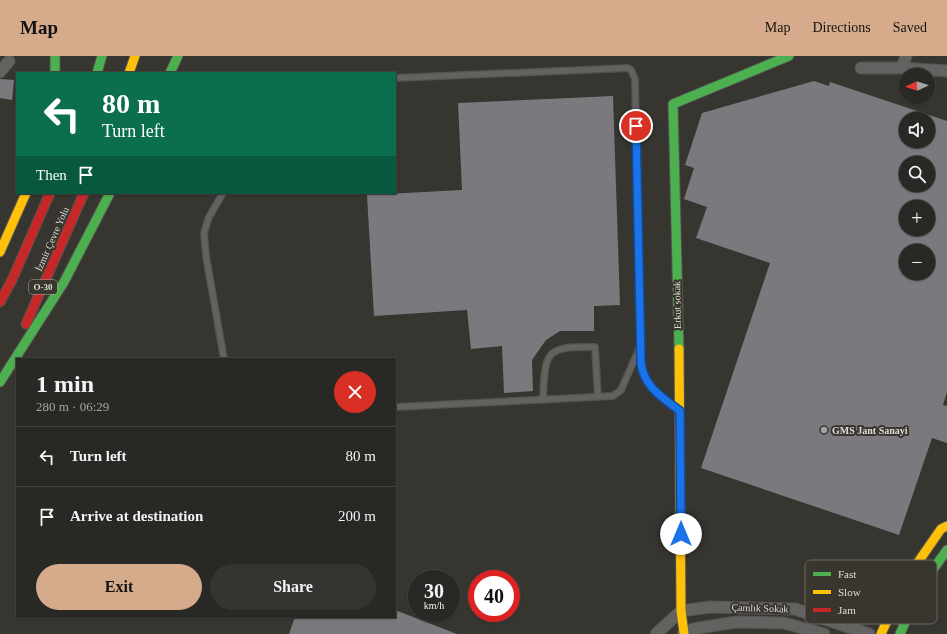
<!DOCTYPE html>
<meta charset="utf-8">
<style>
:root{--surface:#282824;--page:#343431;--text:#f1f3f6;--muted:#a5a6a6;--line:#444441;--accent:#d6ab8b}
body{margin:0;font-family:Georgia,serif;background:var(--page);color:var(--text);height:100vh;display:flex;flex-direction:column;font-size:15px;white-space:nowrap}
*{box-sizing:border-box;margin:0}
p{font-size:13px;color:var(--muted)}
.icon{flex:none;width:22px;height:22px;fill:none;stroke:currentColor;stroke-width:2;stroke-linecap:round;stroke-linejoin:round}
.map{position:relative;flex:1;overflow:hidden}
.panel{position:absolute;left:16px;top:302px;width:380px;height:260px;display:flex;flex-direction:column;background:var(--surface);border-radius:0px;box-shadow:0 1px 3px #0004,0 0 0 1px var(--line)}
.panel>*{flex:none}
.guide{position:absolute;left:16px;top:16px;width:380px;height:122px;border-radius:0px;box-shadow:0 1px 3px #0004,0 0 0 1px var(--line);background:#0b6e4f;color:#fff;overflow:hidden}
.needle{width:26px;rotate:266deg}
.tools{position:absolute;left:899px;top:12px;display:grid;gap:8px}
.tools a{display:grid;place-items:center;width:36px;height:36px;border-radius:50%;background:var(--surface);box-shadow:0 1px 3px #0004,0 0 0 1px var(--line);font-size:20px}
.speed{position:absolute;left:408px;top:514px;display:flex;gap:8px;font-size:20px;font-weight:700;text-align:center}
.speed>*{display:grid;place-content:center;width:52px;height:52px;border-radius:50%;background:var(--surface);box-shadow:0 1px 3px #0004,0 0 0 1px var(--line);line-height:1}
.speed small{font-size:10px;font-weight:400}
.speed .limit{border:6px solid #d22;background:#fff;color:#111}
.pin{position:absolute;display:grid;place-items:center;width:34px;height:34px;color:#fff;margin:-17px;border:2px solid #fff;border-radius:50%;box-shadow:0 1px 4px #0007}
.me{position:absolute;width:44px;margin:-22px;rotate:0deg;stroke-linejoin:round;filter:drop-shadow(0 0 3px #0008)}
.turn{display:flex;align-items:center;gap:14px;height:84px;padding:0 20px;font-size:18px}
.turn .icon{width:52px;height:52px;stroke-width:2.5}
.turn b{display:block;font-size:28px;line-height:34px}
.then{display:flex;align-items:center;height:38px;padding:0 20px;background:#0003;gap:8px;font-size:15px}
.round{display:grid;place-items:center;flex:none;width:42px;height:42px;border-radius:21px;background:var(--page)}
.head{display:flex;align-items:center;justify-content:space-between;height:68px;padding:0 20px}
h1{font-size:24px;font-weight:700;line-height:30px}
.cta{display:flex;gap:8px;margin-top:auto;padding:8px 20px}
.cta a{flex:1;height:46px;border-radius:24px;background:var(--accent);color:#111;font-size:16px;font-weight:700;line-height:46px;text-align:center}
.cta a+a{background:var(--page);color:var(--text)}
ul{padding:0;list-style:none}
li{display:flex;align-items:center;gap:12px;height:60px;padding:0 20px;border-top:1px solid var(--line)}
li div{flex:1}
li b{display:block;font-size:15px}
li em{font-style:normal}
header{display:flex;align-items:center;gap:24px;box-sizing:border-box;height:56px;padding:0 20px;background:var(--accent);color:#111}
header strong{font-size:19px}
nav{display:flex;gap:22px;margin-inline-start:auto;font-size:14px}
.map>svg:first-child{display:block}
.building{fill:#7b797d;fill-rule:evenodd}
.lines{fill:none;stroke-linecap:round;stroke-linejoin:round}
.lane-casing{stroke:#54534f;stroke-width:8}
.street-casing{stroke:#54534f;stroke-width:13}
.fast-casing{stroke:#54534f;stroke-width:11}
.slow-casing{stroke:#54534f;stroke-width:11}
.jam-casing{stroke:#54534f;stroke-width:11}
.lane{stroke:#636261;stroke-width:5.5}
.street{stroke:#636261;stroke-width:11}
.fast{stroke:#4caf50;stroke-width:9}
.slow{stroke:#ffc107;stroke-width:9}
.jam{stroke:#c62828;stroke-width:9}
.route-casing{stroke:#114b97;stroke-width:10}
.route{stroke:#1a73e8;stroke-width:7}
.poi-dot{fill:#a4a39e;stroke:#38362e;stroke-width:1.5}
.labels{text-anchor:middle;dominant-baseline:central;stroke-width:4;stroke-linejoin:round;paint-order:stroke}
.shield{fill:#38362e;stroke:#adaca6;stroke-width:1}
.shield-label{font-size:9px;font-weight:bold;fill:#dfded9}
.street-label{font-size:10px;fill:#dfded9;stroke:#38362e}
.poi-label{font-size:10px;font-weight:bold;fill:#dfded9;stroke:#38362e;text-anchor:start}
.key{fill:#38362e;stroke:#6a6861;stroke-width:1}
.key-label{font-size:11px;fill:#dfded9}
</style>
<header>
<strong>Map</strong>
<nav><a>Map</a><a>Directions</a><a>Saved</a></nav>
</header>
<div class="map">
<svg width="947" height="578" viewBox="0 0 947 578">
<rect width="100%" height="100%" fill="#363530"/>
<path class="building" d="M0 23 14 24 12 44 0 42Z
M814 25 829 30 830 26 947 65V336L943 349 947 350V387L932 382 899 479 701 412 770 207 696 182 707 151 684 143 694 112 685 109 702 57ZM906 63H928V85H906ZM906 107H928V129H906ZM906 151H928V173H906ZM906 195H928V217H906Z
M613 40 620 249 594 250V275H560L546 284 532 304 533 335 504 337 502 290 471 293 467 254 374 260 367 139 462 134 458 47Z
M395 554 457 578H289L295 561H395Z"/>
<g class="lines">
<defs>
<path id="lane" d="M395 22 628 12 631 14 635 23 641 307C644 330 660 340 678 354
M223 137 209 161 204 177 206 200 224 303
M543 344C545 295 545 290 595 291L598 341
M395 351 613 340 621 334 640 291"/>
<path id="street" d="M861 12H902L947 15
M902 12 906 0
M0 16 9 5
M656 578 681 555 710 551 795 553 869 578
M683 578 693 573 736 566 784 567 824 578"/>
<path id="fast" d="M55 0V17
M97 17 102 0
M170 17 178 0
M679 293 673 48 789 0
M0 326 64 226 110 137
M900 578 921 530 947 494"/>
<path id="slow" d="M129 17 135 0
M0 196 26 137
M679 293 681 555 684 577
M881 578 907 522 941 473 947 470"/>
<path id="jam" d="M0 246 12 224 50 137
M26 268 84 137"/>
</defs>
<use href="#lane" class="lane-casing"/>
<use href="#street" class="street-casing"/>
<use href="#fast" class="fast-casing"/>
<use href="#slow" class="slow-casing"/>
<use href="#jam" class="jam-casing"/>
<use href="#lane" class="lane"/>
<use href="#street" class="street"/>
<use href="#fast" class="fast"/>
<use href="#slow" class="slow"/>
<use href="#jam" class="jam"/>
</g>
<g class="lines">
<defs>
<path id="route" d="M636 70 641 307C644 331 662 341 680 355L681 478"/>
</defs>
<use href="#route" class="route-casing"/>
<use href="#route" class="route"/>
</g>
<circle class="poi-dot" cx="824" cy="374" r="4"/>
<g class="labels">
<rect class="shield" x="29" y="224" width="28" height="14" rx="3"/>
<g class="shield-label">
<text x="43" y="231">O-30</text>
</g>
<g class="street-label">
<text transform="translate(52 183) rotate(-66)">İzmir Çevre Yolu</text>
<text transform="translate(677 249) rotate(-91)">Erkut sokak</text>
<text transform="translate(760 552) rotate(2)">Çamlık Sokak</text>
</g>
<g class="poi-label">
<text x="832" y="374">GMS Jant Sanayi</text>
</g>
</g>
<rect x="805" y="504" width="132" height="64" rx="6" class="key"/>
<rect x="813" y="516" width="18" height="4" fill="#4caf50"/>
<rect x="813" y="534" width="18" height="4" fill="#ffc107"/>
<rect x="813" y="552" width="18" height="4" fill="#c62828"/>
<g class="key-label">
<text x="838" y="522">Fast</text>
<text x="838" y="540">Slow</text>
<text x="838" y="558">Jam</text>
</g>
</svg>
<div class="tools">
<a><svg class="needle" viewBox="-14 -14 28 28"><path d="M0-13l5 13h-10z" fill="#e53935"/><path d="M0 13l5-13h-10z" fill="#a5a6a6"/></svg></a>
<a><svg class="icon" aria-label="sound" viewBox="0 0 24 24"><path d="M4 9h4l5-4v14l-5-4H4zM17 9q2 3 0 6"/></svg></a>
<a><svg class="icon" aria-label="search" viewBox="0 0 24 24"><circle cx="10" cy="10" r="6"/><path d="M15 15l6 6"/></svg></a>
<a>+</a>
<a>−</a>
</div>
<div class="speed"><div>30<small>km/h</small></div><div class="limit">40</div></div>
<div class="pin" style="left:636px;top:70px;background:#d93025"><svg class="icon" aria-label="arrive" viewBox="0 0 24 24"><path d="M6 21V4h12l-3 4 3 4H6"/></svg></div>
<svg class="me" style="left:681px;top:478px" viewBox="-20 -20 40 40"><circle r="19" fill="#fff"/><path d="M0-13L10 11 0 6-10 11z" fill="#1a73e8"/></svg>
<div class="guide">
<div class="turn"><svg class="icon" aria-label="left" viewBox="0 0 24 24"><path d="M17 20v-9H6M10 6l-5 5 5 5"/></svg><div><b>80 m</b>Turn left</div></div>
<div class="then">Then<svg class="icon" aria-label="arrive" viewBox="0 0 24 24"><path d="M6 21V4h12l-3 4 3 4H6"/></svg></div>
</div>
<section class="panel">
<div class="head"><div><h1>1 min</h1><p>280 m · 06:29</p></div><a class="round" style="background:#d93025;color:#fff"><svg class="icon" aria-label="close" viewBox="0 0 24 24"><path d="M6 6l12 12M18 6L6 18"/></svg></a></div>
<ul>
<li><svg class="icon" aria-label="left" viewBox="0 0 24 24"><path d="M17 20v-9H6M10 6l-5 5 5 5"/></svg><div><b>Turn left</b></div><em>80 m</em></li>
<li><svg class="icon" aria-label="arrive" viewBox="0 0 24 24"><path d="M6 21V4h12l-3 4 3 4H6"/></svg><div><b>Arrive at destination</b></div><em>200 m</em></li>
</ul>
<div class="cta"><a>Exit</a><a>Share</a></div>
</section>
</div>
